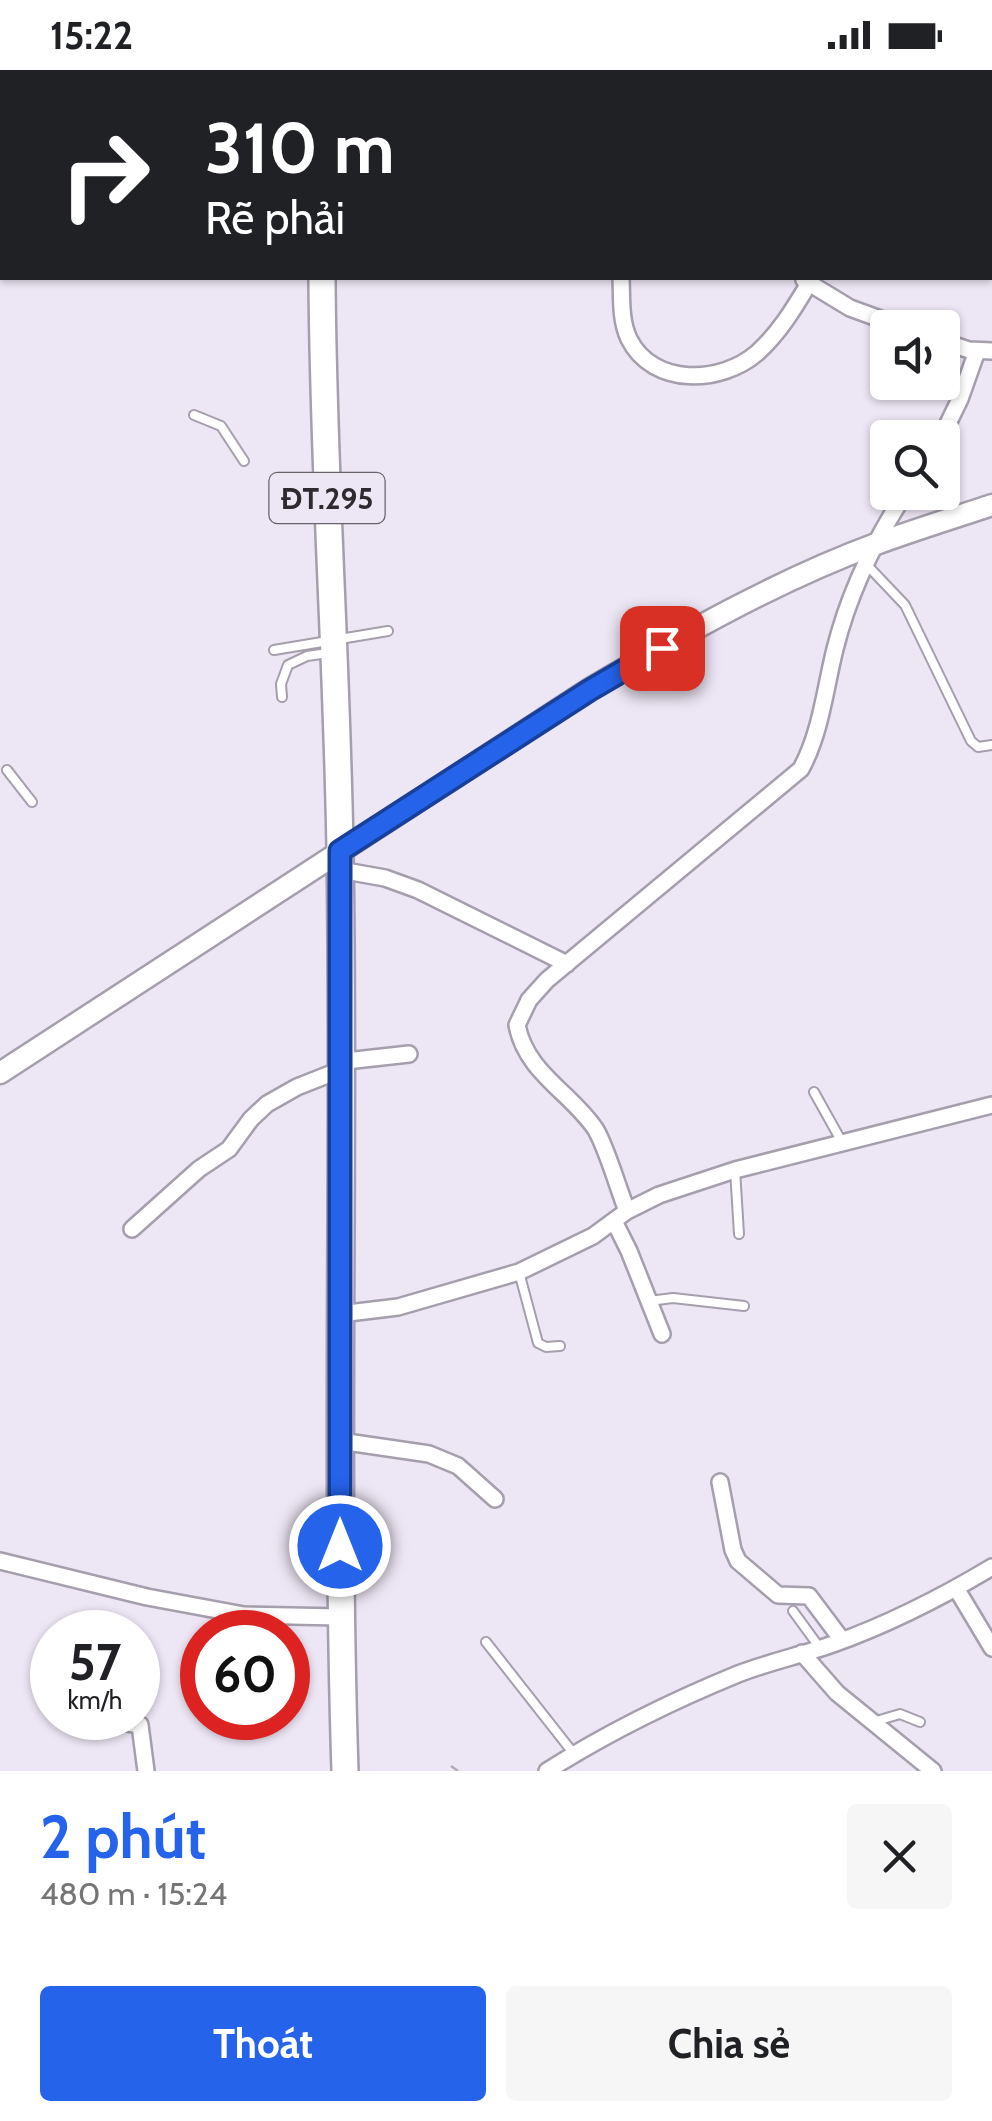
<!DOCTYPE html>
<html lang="vi">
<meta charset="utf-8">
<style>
:root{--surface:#fff;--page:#f6f6f6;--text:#202124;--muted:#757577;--accent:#2563eb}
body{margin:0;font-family:Cabin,sans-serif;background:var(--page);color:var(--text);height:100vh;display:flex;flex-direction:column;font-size:38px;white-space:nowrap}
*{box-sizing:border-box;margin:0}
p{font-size:32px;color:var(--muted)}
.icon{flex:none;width:55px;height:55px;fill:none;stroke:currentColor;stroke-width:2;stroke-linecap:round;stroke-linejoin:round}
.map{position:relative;height:1701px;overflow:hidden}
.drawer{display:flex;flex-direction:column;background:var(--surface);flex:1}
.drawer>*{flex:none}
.banner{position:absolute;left:0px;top:0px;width:992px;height:210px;box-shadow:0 2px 8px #0004;background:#202124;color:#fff;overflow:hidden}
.buttons{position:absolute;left:870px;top:240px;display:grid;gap:20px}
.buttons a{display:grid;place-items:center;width:90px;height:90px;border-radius:10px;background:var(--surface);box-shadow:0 2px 8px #0004;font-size:50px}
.speed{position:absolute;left:30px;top:1540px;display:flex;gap:20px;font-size:50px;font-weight:700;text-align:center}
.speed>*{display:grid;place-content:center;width:130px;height:130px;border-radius:50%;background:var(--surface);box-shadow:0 2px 8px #0004;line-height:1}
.speed small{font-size:25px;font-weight:400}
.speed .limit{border:15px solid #d22;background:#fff;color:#111}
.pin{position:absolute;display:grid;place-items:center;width:85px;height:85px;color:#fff;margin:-42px;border-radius:20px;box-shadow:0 5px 15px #0006}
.me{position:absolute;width:110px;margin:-55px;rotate:0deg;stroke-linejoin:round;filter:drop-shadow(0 0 8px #0008)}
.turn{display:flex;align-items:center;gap:35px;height:210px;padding:0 40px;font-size:45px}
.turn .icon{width:130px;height:130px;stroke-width:2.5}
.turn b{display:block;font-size:70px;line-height:85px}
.round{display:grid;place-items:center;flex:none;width:105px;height:105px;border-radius:10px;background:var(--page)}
.headline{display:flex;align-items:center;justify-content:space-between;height:170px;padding:0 40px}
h1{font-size:60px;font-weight:800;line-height:75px;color:var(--accent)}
.cta{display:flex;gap:20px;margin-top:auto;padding:20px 40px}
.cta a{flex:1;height:115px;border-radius:10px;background:var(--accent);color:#fff;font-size:40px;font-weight:800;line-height:115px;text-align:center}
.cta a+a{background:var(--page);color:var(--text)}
.status{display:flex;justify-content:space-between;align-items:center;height:70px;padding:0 50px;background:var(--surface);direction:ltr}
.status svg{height:28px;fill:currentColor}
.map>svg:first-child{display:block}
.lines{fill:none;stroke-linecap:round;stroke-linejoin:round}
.service-casing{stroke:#a59eac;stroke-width:12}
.minor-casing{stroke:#a59eac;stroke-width:20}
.tertiary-casing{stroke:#a59eac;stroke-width:25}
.primary-casing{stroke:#a59eac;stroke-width:30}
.path{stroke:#b1abb7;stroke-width:2.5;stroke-dasharray:10 5;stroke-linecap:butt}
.service{stroke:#fff;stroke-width:8}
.minor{stroke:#fff;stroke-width:15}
.tertiary{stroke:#fff;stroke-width:20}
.primary{stroke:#fff;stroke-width:25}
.route-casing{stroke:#184099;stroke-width:25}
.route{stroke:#2563eb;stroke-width:18}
.labels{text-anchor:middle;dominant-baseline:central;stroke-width:8;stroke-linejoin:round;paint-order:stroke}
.shield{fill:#ede6f5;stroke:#67636b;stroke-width:2.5}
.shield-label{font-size:30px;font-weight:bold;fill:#2d2b30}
</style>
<div class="status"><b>15:22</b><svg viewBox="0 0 49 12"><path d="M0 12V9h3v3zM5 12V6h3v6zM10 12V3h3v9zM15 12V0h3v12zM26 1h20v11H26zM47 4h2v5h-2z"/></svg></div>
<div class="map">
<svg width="992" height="1701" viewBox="0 0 992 1701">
<rect width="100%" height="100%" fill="#ede6f5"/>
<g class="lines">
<defs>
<path id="service" d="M990 48 992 55
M194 345 221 356 244 391
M866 494 905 535 971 671 978 677 992 675
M274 580 388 561
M282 627 281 614 288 595 307 586 328 583
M7 700 32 732
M814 1022 843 1074
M735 1100 739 1164
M519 1202 538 1273 546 1277 560 1276
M649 1231 673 1228 744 1236
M793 1541 820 1578
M486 1572 574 1684
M873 1652 900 1644 920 1652"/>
<path id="minor" d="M513 0 515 2
M738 0 739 2
M621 208C622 228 620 250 629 269 653 317 721 314 757 283 779 263 793 240 808 215
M804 210 850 238 905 258
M942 271 969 280 992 281
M941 368 960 329 977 281
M340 800 385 808 418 820 567 894
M340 994 346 991 409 984
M627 1141C618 1118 607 1079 596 1060 572 1023 526 1003 517 955L529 930 547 910 801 699C821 662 825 619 835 579 849 523 874 471 906 422
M614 1151 629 1181 662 1264
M132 1159 199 1099 229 1079 251 1049 267 1034 297 1017 340 1000
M340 1244 398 1237 519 1202 593 1166 627 1141 659 1125 735 1100 992 1035
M340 1371 429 1384 458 1396 495 1429
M720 1412 733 1480 738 1491 778 1525 809 1526 842 1570
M0 1491 147 1527 244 1545 340 1547
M956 1518 992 1578
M802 1583 837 1623 933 1701
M96 1648 140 1655 146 1701
M547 1701C607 1663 672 1631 738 1604 769 1592 802 1585 833 1574 889 1554 942 1527 992 1497"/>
<path id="tertiary" d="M0 1003 590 619C682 565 776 511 876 474 914 460 953 448 992 435"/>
<path id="primary" d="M322 0V2
M322 208C323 399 337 589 340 781 345 1087 335 1394 345 1701"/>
</defs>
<use href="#service" class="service-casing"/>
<use href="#minor" class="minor-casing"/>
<use href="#tertiary" class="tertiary-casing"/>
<use href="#primary" class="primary-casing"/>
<path class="path" d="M451 1696 458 1701"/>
<use href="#service" class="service"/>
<use href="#minor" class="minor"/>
<use href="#tertiary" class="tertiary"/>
<use href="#primary" class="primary"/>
</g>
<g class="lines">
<defs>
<path id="route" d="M340 1476V781L590 620 662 578"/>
</defs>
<use href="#route" class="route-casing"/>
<use href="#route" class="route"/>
</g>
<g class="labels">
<rect class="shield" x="269.5" y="403" width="115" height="50" rx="8"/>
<g class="shield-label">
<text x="327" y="428">ĐT.295</text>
</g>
</g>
</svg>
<div class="buttons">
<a><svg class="icon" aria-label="sound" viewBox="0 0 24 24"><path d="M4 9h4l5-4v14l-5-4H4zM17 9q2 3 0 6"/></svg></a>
<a><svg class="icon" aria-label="search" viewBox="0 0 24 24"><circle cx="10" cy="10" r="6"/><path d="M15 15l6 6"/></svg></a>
</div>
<div class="speed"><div>57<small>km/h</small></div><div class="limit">60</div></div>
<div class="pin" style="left:662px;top:578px;background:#d93025"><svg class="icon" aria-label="arrive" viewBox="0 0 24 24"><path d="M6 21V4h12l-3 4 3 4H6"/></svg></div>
<svg class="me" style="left:340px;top:1476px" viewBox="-20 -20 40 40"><circle r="17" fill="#2563eb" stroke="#fff" stroke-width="3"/><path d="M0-11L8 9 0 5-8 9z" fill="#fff"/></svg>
<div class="banner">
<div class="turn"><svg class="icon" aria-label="right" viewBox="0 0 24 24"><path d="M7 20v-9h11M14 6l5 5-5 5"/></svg><div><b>310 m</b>Rẽ phải</div></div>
</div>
</div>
<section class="drawer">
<div class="headline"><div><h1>2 phút</h1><p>480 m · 15:24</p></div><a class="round"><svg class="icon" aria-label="close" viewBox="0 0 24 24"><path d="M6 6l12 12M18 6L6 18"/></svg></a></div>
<div class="cta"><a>Thoát</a><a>Chia sẻ</a></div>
</section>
